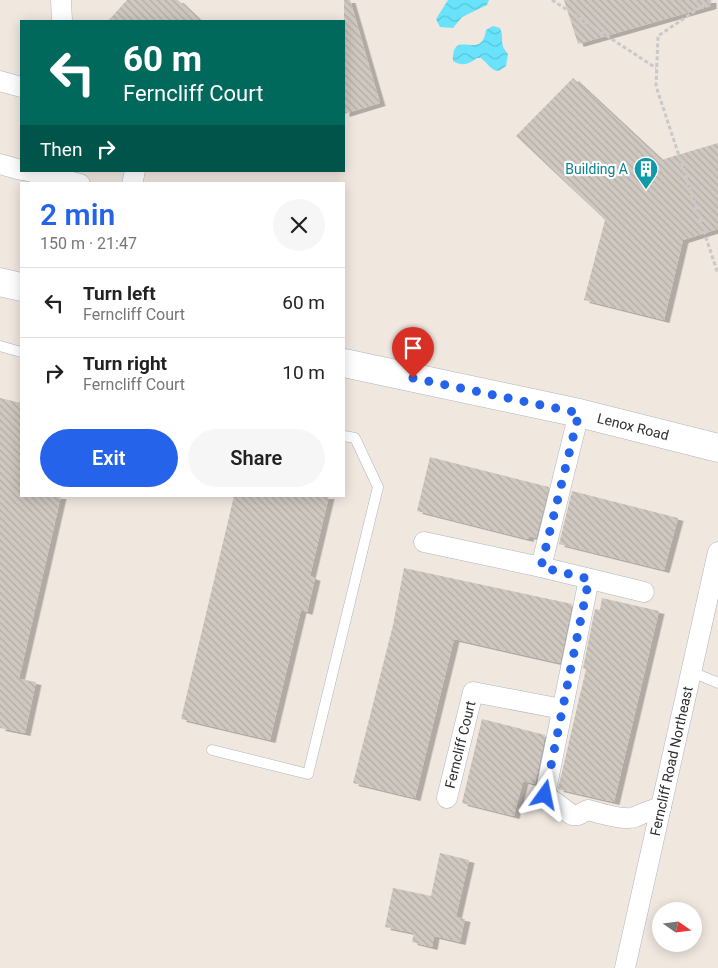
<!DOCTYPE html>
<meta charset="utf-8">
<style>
:root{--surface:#fff;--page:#f6f6f6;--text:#222;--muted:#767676;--line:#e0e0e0;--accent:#2563eb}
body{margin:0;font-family:Roboto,sans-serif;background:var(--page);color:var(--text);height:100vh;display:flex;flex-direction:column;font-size:19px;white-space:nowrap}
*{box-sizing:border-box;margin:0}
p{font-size:16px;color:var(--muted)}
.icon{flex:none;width:28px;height:28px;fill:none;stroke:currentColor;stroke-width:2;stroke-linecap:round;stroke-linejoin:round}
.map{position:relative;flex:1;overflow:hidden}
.panel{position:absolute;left:20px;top:182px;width:325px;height:315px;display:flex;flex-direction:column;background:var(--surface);border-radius:0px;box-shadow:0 2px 12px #0003}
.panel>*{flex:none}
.top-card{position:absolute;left:20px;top:20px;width:325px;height:152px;border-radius:0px;box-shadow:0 2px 12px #0003;background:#00695c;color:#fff;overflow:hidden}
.needle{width:32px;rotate:104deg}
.controls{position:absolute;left:652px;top:902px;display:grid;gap:10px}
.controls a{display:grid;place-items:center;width:50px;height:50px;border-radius:50%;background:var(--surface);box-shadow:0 2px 12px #0003;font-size:25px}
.pin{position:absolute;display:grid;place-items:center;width:42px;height:42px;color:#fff;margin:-51px -21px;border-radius:50% 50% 50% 0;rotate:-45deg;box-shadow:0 0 5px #0007}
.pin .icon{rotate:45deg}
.me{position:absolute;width:55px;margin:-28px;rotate:12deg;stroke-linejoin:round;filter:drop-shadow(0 0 4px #0008)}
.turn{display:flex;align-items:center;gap:18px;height:105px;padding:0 20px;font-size:22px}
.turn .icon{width:65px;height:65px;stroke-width:2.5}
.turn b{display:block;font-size:35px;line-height:42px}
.then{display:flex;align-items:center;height:48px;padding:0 20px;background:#0003;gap:10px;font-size:19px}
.round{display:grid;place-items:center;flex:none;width:52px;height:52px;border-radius:26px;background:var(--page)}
.headline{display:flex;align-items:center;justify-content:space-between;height:85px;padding:0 20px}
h1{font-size:30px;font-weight:600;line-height:38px;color:var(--accent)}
.cta{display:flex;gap:10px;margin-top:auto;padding:10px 20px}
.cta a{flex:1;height:58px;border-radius:30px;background:var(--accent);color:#fff;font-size:20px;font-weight:600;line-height:58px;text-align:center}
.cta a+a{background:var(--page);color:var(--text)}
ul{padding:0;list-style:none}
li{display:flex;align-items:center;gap:15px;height:70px;padding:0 20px;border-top:1px solid var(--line)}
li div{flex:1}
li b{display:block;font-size:19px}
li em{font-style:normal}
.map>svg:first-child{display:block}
.water{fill:url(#water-waves)}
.building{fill:url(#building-back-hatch);filter:url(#shadow)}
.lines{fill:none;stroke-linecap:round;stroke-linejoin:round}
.lane-casing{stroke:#afb4be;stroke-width:11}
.street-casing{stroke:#afb4be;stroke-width:21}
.secondary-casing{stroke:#afb4be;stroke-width:29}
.path{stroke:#c9c9c9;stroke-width:3;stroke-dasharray:4 2.5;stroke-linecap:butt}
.lane{stroke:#fff;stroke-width:10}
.street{stroke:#fff;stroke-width:20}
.secondary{stroke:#fff;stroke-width:28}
.route{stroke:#2563eb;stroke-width:9;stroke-dasharray:0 16.2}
.labels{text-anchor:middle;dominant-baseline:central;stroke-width:4.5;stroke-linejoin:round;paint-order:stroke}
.culture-label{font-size:14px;fill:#0d838f;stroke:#fff;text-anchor:end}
.street-label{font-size:14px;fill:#2e2e2e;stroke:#fff}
</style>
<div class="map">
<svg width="718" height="968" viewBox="0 0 718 968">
<defs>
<pattern id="water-waves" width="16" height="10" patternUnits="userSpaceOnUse" patternTransform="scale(1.25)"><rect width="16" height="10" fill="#69e3fb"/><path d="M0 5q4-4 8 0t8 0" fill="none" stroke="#5bc3d7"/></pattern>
<pattern id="building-back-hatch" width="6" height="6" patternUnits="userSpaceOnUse" patternTransform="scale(1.25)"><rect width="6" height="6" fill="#cfc8c0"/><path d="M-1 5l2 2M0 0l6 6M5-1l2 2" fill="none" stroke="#b2aca5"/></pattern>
<filter id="shadow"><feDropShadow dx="5.5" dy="3" stdDeviation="0" flood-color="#0004"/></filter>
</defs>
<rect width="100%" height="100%" fill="#f0e7df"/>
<path class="water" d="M448 0H489L487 5 462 17 453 28 440 27 436 19Z
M493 26 500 28C505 40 498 42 508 54L506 66C494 77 491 66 481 58H477C469 64 463 67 453 61 452 26 482 63 486 30Z"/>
<path class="building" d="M127 0H178L200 21H108Z
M344 0H350L380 103 344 114Z
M564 0H711V6L578 44Z
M573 78 661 160 718 143V229L683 240 664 320 584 300 605 220 516 136Z
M0 398 21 403V496H61L19 679 36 682 25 733 0 728Z
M430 457 549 487 536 538 529 536 528 539 417 511Z
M572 491 678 518 664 570 559 544Z
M234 496H329L310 576 315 578 307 612 301 610 270 740 181 719Z
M404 568 572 604 560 663 454 639 415 798 353 783 393 625Z
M602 598 659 611 614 802 558 789 586 669 583 668 595 609 600 610Z
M482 719 545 735 535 784 523 781 514 816 462 803Z
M440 853 469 860 456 917 465 919 460 942 434 936 432 947 412 942 414 933 385 927 393 888 431 896Z"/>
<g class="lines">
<defs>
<path id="lane" d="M0 346 21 352
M692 672 718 683
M212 750 308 774 378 487 355 438 344 436"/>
<g id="street">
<path d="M61 0 62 21"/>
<path d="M0 81 21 87"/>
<path d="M0 164 21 170"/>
<path d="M28 171 80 184"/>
<path d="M132 184 135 171"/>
<path d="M424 542 541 567 579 413"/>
<path d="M541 567 644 592"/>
<path d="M589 579 545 795 572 815H578L588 810C599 813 624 821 635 817 643 813 652 810 661 807"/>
<path id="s1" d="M447 798 473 692 562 709"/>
<path id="s2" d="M625 968 718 552"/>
</g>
<g id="secondary">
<path d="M0 282 21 287"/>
<path id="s3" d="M344 363 579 413 718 448"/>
</g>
</defs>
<use href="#lane" class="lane-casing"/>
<use href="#street" class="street-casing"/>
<use href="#secondary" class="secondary-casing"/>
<path class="path" d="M552 0 656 68
M711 0 658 36 656 86 718 274"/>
<use href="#lane" class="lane"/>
<use href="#street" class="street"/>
<use href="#secondary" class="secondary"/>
</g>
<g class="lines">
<path class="route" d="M413 378 579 413 541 567 589 579 545 795"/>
</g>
<defs>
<symbol id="building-pin" viewBox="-11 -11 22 30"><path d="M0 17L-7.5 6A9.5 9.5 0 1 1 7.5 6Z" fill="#0f9aa8" stroke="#fff"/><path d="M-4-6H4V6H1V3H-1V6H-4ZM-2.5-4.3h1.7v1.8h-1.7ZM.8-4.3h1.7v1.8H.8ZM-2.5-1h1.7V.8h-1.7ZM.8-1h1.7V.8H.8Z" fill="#fff"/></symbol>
</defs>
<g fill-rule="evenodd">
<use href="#building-pin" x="632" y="155" width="28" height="38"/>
</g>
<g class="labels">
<g class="culture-label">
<text x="628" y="169">Building A</text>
</g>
<g class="street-label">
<text stroke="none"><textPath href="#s3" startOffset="296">Lenox Road</textPath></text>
<text stroke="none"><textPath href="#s1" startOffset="55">Ferncliff Court</textPath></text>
<text stroke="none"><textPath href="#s2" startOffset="212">Ferncliff Road Northeast</textPath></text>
</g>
</g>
</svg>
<div class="controls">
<a><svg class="needle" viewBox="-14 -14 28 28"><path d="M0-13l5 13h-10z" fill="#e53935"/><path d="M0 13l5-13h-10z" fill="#767676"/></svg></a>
</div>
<div class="pin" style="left:413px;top:378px;background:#d93025"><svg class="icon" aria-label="arrive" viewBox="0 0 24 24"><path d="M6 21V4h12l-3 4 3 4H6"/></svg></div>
<svg class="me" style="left:545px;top:795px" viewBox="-20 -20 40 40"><path d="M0-17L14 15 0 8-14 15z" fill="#2563eb" stroke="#fff" stroke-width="4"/></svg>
<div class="top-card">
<div class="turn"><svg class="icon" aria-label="left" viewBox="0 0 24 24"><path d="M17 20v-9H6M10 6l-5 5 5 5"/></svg><div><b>60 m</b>Ferncliff Court</div></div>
<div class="then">Then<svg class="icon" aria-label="right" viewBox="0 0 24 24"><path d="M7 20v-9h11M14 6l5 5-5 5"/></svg></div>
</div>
<section class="panel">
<div class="headline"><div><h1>2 min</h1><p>150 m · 21:47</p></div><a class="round"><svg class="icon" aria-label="close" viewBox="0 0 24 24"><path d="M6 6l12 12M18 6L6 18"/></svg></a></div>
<ul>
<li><svg class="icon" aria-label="left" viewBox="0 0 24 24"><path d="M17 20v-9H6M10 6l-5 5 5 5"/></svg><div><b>Turn left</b><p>Ferncliff Court</p></div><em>60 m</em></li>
<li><svg class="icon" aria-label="right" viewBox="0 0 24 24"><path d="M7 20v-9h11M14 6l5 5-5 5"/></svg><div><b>Turn right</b><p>Ferncliff Court</p></div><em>10 m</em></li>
</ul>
<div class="cta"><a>Exit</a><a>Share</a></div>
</section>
</div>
